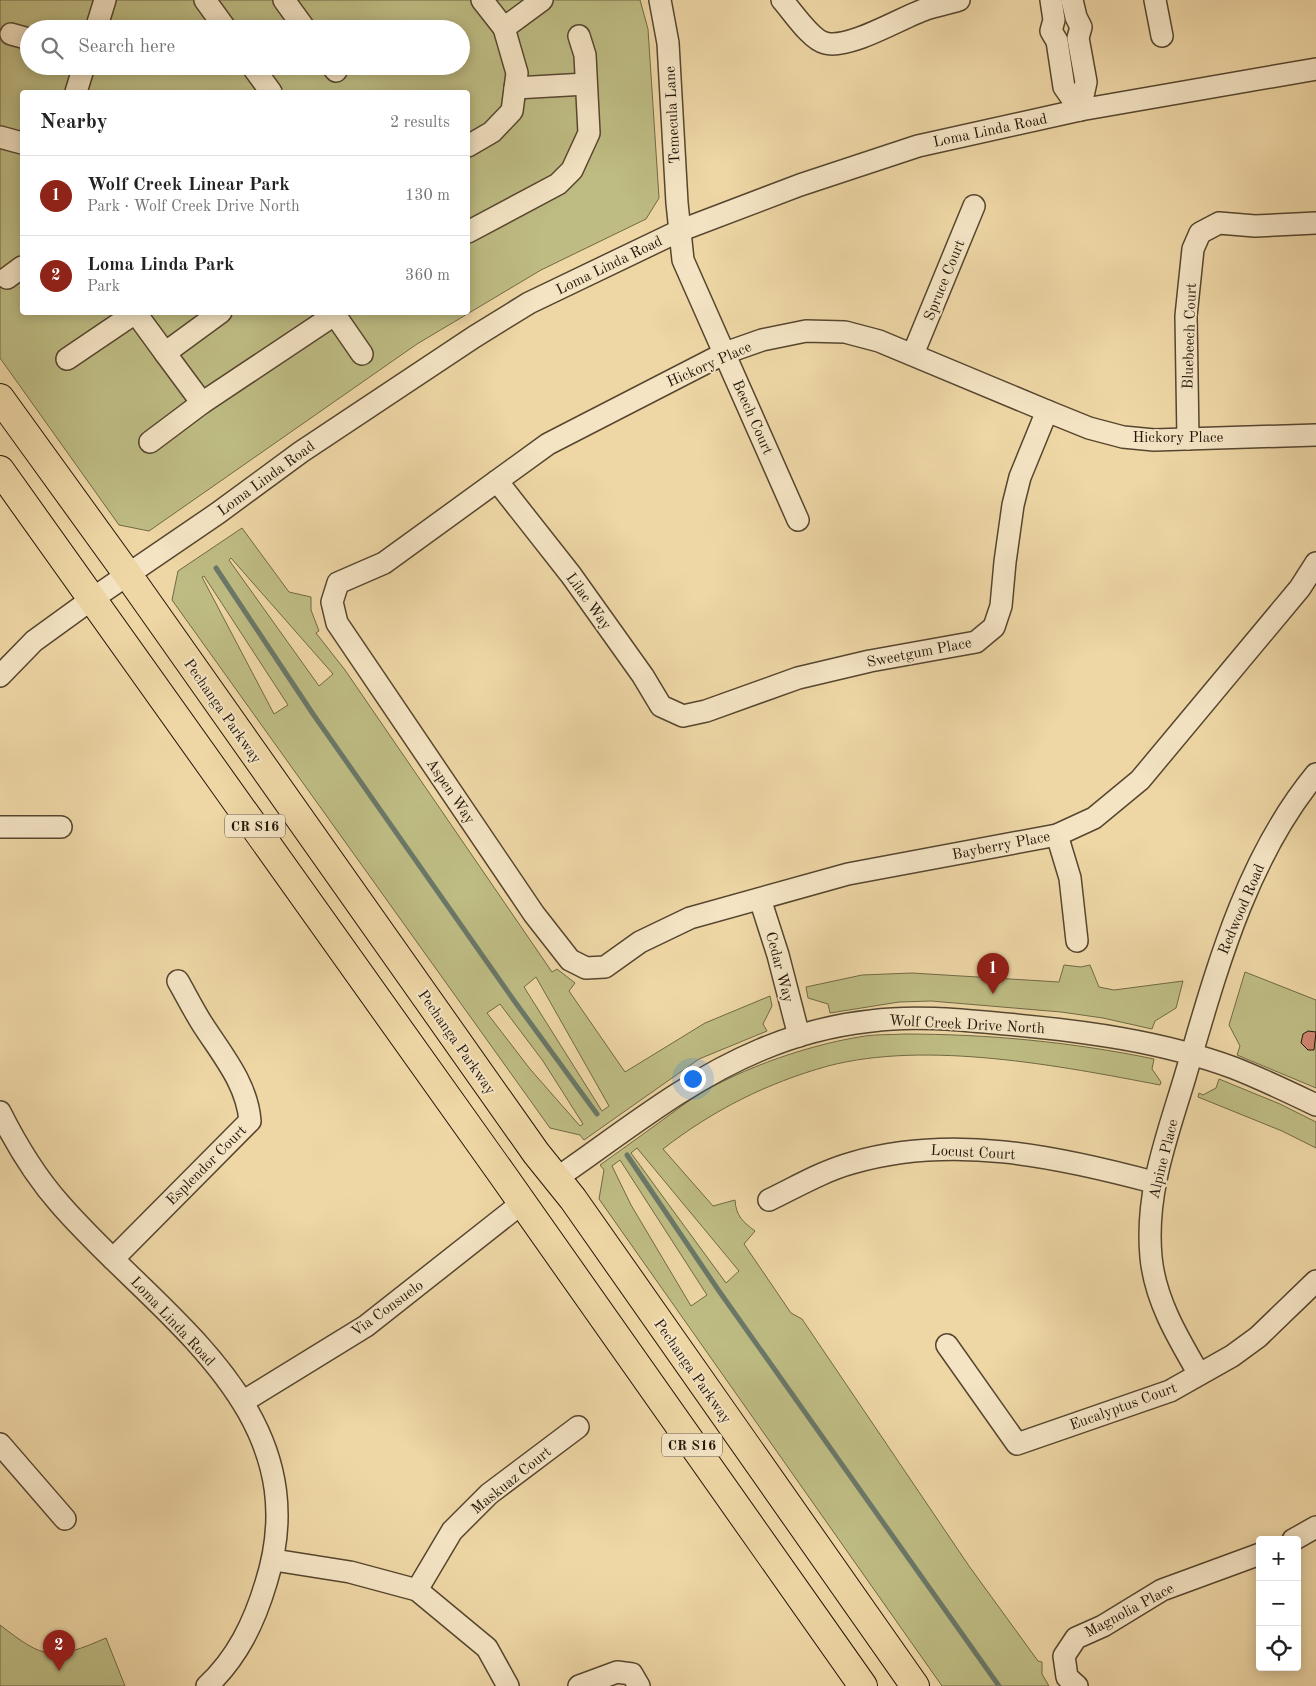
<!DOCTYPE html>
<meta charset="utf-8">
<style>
:root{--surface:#fff;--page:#f6f6f6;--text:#222;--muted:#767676;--line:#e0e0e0;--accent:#8f2418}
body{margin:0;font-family:"Old Standard TT",serif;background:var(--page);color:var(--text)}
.controls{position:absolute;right:15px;bottom:15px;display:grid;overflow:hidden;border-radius:5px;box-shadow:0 2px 12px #0003}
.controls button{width:45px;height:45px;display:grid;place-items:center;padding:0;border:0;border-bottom:1px solid var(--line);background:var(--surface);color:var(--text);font:25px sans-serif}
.you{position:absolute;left:692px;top:1078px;width:18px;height:18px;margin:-12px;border:4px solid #fff;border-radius:50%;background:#1a73e8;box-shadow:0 0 0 8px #1a73e833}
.badge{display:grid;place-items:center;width:32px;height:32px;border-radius:50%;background:var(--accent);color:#fff;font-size:16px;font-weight:700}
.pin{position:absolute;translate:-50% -41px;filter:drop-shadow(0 1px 2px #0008)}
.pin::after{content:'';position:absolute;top:26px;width:18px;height:15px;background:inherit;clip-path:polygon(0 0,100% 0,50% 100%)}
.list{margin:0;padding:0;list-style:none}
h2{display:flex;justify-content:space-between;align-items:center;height:65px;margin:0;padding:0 20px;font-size:21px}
h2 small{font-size:16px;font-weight:400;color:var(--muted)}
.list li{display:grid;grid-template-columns:32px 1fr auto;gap:15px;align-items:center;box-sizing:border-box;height:80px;padding:0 20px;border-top:1px solid var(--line)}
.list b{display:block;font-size:19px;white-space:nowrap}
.list p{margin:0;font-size:16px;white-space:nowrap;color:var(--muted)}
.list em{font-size:16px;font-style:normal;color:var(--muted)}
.icon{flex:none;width:28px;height:28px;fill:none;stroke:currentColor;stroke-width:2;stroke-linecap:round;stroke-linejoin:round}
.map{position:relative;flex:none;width:1316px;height:1686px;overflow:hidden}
.search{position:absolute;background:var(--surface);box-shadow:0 2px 12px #0003;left:20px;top:20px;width:450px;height:55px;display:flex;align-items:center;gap:12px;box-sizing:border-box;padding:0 18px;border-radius:28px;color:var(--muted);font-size:19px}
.panel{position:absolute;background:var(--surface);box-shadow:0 2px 12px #0003;left:20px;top:90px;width:450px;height:225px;border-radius:5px}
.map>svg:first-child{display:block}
.green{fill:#bebc83;stroke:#706946;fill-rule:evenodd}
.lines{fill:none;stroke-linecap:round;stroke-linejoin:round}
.stream{stroke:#6a7868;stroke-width:5}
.building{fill:#cf8572;stroke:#231608}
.minor-casing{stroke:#56462f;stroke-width:24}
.major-casing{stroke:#231608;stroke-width:30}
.minor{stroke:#f4e4c4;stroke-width:21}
.major{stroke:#eed6a5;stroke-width:28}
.labels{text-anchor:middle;stroke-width:4;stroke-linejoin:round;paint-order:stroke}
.shield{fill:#f4e4c4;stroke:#625440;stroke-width:1}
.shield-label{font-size:14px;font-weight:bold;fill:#231608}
.street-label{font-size:15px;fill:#231608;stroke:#f4e4c4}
</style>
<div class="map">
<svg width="1316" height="1686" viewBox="0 0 1316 1686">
<rect width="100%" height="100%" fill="#eed6a5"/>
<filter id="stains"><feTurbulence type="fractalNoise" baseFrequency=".004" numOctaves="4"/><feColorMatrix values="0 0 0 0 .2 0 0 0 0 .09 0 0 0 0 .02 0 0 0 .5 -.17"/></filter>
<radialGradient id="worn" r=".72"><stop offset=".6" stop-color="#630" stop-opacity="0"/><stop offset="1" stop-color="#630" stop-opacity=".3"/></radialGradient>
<g class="green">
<path d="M0,0h640l8,29 11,169 -13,21 -105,51 -124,74 -268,187 -30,-6 -119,-167zM29,29h432v37h-432zM22,92h446v220h-446z"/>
<path d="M242,528l47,64 22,5v13l8,21 -3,2 29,37 207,302 5,-3 18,14 -6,8 56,81 80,-49 65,-27 2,10 -9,18 4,7 -68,28 -115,81 -4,-5 -30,-7 -378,-528 6,-29zM231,558l102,116 -14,12 -90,-126zM204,576l84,129 -14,9 -72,-137zM536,977l73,129 -7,5 -78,-124zM500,1004l43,57 40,63 -3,2 -50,-57 -43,-56z"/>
<path d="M1064,965l17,2 9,-2 9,22 15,3 69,-9 -7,27 -21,13 -3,8 -49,-11 -42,-6 -130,-11 -32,1 -69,11 -2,-9 -20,-6 -2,-11 56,-12 50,-2 147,9z"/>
<path d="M1245,972l71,28v88l-79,-33 3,-9 -11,-21z"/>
<path d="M904,1034c84,0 168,8 250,25l-2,10 9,13 -1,3c-99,-19 -233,-45 -332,-19 -61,17 -115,44 -165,83l50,57 22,-6c1,16 8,22 20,31l-11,13 47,69 11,6 167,247 69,95 4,1v12l7,12h-107l-343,-487 5,-29 -4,-5c28,-20 56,-40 83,-60 46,-33 121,-59 176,-68 15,-3 30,-2 45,-3zM637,1148l102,123 -13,12 -95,-130zM620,1160l87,135 -16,11 -60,-101 -19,-39z"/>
<path d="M1219,1079l61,25 36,18v26l-34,-17 -84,-34 1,-4 4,2 13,-7z"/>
<path d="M0,1625c45,35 53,36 106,13l19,48h-125z"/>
</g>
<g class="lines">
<g class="stream">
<path d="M216,568l97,146 202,288 82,112"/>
<path d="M627,1155l92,136 280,395"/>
</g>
</g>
<path class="building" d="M1308,1031l8,1 -2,18h-6l-7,-7 2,-9z"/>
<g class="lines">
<g class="minor-casing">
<g id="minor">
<path d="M205,0l21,29"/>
<path d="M284,0l21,29"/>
<path d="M482,0l22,28 38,-28"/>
<path d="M660,0l8,43 9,160 6,57 115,260"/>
<path d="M782,0c10,11 29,40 43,43 24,7 77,-26 101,-34 11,-4 22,-5 33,-9"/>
<path d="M1051,0l3,20 -3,11 6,10 7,46 16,23"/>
<path d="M1072,0l4,17 5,10 -3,11 8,44 -6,28"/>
<path d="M1155,0l7,36"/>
<path d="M96,29l9,-29"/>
<path d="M11,34l18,5"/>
<path d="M252,66l19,26"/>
<path d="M332,66l4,5"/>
<path d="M515,88l71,-4"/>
<path d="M76,92l8,-26"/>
<path d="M0,137l22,6"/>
<path d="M468,146l24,-14 20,-21 5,-38 -13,-45"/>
<path d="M468,232l90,-48 14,-14 17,-37 -4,-78 -6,-19"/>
<path d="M7,278l15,-11"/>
<path d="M135,312l30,41 56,-41"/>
<path d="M333,312l29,42"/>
<path d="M165,353l37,50 132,-88"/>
<path d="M913,354l61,-148"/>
<path d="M67,359l68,-46"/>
<path d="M1316,435l-162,5 -31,-3 -34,-9 -42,-17 -168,-70 -34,-9 -39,-1 -44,9 -37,13 -177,91 -164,119 -46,20 -6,19 5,21 197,291 36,46 16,8 19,-1 35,-25 50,-24 158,-44 209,-39 37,-17 46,-38 160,-192 16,-25"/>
<path d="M1188,439l-2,-123 7,-67 7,-16 19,-10 36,3 61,-3"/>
<path d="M150,442l52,-39"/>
<path d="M497,481l74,94 72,101 18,30 22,10 23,-5 92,-33 72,-17 106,-19 18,-15 7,-21 4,-44 8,-57 7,-28 27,-66"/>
<path d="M0,676l34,-35 58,-42 126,-86 83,-61 173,-115 55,-34 150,-72 121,-46 118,-39 162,-36 236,-41"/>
<path d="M0,827h61"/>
<path d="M1057,835l13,43 7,63"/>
<path d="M760,899l18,56 21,81"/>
<path d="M0,1112c16,32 36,65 60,92 97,112 261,205 206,379 -12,40 -29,75 -59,103"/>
<path d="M557,1178c67,-46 127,-96 203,-128 35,-15 74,-25 111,-29 44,-6 91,-1 135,3 77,7 155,17 228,44 28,11 55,24 82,37"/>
<path d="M769,1200c27,-13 54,-29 83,-37 99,-29 204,-7 301,19"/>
<path d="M113,1259l137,-138c-3,-37 -27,-65 -47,-96 -9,-14 -17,-30 -25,-44"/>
<path d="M947,1345l70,99 153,-53 62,-35 26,-19 58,-56"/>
<path d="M1199,1374c-21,-36 -44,-74 -48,-117 -6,-64 16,-120 34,-180 31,-105 60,-217 131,-303"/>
<path d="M244,1401l122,-75 156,-123"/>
<path d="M0,1444l65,75"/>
<path d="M1293,1540l23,-13"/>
<path d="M274,1560l76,12 67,18 70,58 21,38"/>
<path d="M417,1590l35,-59 37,-37 89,-67"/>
<path d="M579,1686l38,-14 15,2 7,12"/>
<path d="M1077,1686l-10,-9 -3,-21 12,-18 27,-12 59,-36 98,-36"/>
</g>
</g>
<g class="major-casing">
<g id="major">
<path d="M0,398l128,177 408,578 37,46 342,487"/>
<path d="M0,470l502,704 361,512"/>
</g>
</g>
<use href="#minor" class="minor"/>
<use href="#major" class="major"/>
</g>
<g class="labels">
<g class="shield">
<rect x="225" y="814.5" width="60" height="23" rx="4"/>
<rect x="662" y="1433.5" width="60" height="23" rx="4"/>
</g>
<g class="shield-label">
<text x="255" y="831">CR S16</text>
<text x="692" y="1450">CR S16</text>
</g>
<g class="street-label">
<text transform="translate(672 115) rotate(-93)" y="5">Temecula Lane</text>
<text transform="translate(990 130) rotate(-12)" y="5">Loma Linda Road</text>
<text transform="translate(609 265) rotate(-26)" y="5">Loma Linda Road</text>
<text transform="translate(944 280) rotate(-68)" y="5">Spruce Court</text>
<text transform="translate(1189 336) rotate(-88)" y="5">Bluebeech Court</text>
<text transform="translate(709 364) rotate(-24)" y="5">Hickory Place</text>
<text transform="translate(753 417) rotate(66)" y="5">Beech Court</text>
<text x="1178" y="442">Hickory Place</text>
<text transform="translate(266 478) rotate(-36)" y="5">Loma Linda Road</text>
<text transform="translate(589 601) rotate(54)" y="5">Lilac Way</text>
<text transform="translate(919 652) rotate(-11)" y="5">Sweetgum Place</text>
<text transform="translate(223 711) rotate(55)" y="5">Pechanga Parkway</text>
<text transform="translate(451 791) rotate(56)" y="5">Aspen Way</text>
<text transform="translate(1001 845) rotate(-11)" y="5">Bayberry Place</text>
<text transform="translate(1241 909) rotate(-67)" y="5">Redwood Road</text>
<text transform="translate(780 967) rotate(75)" y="5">Cedar Way</text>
<text transform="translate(967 1024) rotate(3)" y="5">Wolf Creek Drive North</text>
<text transform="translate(457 1042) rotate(55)" y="5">Pechanga Parkway</text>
<text transform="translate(973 1152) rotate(3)" y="5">Locust Court</text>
<text transform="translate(1163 1159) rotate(-76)" y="5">Alpine Place</text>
<text transform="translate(206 1165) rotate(-45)" y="5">Esplendor Court</text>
<text transform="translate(387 1308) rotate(-36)" y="5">Via Consuelo</text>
<text transform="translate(173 1321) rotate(47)" y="5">Loma Linda Road</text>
<text transform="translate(693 1371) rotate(55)" y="5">Pechanga Parkway</text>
<text transform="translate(1123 1406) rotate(-20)" y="5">Eucalyptus Court</text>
<text transform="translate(511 1480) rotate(-39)" y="5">Maskuaz Court</text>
<text transform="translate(1129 1610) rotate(-28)" y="5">Magnolia Place</text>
</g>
</g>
<rect width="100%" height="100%" filter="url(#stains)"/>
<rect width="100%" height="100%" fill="url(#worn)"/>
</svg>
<div class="controls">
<button>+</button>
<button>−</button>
<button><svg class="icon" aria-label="locate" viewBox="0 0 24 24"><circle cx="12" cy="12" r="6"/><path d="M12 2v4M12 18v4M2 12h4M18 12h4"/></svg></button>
</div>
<div class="you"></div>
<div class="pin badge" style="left:993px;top:994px">1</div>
<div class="pin badge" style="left:59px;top:1671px">2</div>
<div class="search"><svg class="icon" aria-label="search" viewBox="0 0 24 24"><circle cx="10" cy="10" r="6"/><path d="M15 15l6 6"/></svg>Search here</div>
<section class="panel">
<h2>Nearby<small>2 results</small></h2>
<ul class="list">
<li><span class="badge">1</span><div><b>Wolf Creek Linear Park</b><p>Park · Wolf Creek Drive North</p></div><em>130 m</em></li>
<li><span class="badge">2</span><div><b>Loma Linda Park</b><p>Park</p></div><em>360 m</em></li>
</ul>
</section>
</div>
